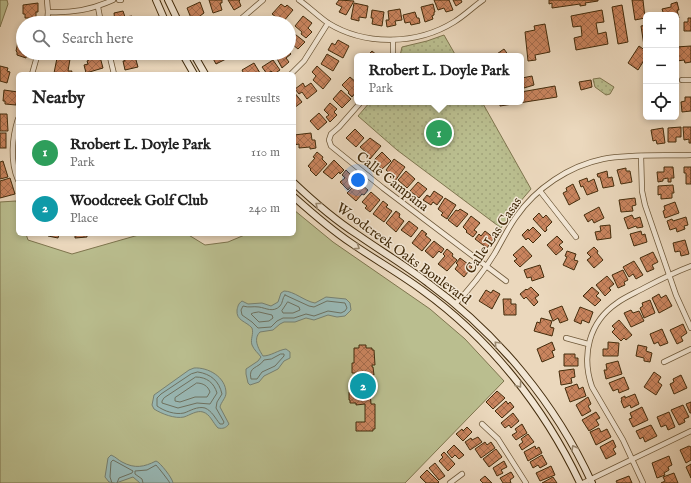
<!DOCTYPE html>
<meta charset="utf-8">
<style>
:root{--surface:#fff;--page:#f2f2f2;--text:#222;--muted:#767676;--line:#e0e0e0;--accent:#8f2418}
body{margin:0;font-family:"IM FELL English",serif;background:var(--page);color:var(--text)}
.controls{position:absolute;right:12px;top:12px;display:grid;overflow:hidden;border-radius:6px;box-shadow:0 2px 6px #0003}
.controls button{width:36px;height:36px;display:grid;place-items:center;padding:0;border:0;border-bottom:1px solid var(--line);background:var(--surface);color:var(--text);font:20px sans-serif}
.you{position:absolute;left:358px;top:180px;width:14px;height:14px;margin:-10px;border:3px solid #fff;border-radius:50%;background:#1a73e8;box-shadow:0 0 0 6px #1a73e833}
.badge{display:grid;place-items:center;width:26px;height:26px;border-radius:50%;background:var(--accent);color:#fff;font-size:13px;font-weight:700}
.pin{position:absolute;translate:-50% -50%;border:2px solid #fff;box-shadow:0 1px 4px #0006}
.popup{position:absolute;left:354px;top:53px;width:170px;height:52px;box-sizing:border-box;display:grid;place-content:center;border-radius:6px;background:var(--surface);filter:drop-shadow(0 1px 3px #0005);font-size:13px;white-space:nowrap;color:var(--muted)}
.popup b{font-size:15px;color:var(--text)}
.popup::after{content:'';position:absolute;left:50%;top:100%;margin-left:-8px;border:8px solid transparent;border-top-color:var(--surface)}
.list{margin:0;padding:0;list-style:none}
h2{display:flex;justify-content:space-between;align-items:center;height:52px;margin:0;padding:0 16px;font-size:17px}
h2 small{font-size:13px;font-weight:400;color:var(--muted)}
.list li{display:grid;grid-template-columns:26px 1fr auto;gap:12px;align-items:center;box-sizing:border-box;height:56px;padding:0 16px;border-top:1px solid var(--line)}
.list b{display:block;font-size:15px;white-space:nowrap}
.list p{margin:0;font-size:13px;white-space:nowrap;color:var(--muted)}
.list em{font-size:13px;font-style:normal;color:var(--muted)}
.icon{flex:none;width:22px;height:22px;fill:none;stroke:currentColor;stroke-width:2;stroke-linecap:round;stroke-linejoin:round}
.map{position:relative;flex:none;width:691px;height:483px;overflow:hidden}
.search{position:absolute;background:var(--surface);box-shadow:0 2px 6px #0003;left:16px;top:16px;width:280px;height:44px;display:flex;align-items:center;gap:10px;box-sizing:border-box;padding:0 14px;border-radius:22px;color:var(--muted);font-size:15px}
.panel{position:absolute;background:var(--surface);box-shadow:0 2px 6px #0003;left:16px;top:72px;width:280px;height:164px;border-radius:6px}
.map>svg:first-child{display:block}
.grass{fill:#babe8f;stroke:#7e754e}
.park{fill:url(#park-dots);stroke:#7e754e}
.water{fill:#99b9b6;stroke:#778172}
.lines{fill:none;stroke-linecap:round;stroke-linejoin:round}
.shore{stroke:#6e7261;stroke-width:1}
.building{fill:url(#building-cross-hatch);stroke:#432c0c}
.minor-casing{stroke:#6d5738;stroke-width:6}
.secondary-casing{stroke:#432c0c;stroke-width:8}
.minor{stroke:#f2e6d4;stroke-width:4.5}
.secondary{stroke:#f2e6d4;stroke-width:6}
.oneway{stroke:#9a8970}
.labels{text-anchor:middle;stroke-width:3;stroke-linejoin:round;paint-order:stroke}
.street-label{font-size:14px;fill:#432c0c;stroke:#f2e6d4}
</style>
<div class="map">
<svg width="691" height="483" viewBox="0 0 691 483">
<defs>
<pattern id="park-dots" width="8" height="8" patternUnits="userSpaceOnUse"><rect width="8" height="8" fill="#babe8f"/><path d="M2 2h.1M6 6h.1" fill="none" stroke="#a1a37a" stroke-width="1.8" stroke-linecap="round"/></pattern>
<pattern id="building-cross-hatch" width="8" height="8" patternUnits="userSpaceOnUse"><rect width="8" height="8" fill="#c9845e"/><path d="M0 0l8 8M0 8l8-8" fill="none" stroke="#a56c4c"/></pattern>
</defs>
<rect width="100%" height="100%" fill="#ebd8bd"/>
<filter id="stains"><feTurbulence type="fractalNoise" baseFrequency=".005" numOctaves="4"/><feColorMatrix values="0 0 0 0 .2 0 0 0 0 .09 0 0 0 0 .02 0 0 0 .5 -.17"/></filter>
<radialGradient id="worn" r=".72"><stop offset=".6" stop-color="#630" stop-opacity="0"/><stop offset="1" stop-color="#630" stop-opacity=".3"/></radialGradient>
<g class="grass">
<path d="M0,0h7l1,4 -8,23z"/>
<path d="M16,201l2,8v25h8l2,6 44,14 70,-20h45l18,11 23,-3 19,-8h47v-24l39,32 97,67 35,30 39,42 -99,102h-405v-281z"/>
</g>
<g class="park">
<path d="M444,35l12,21h-56l2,-9 25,-6z"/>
<path d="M600,78l14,9 -4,7 -4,1 -11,-8 -2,-8z"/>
<path d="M370,102h112l49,87 -18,21 -12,18 -104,-78 -39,-34z"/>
</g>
<g class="water">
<path d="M284,291c10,0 20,10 31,12l11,-6 20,2 4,4 1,7 -6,6 -8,1 -9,-2 -14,5 -8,-2 -11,4h-11l-4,2 -7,6 -13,2c-7,7 -2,16 3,24 8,0 15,-6 23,-7l4,3v6l-6,3 -6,8 -14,7 -5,6 -9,3 -2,-2 -2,-9v-5l12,-8 3,-4c-3,-4 -7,-7 -9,-12 -2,-6 2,-11 0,-17 -6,-7 -16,-7 -15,-18 1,-4 1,-6 5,-9l6,3 14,-1 9,3 7,-4 3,-9z"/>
<path d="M194,368c14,-1 32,9 32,25 0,5 -5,9 -6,14l9,17c-3,4 -6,5 -11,4 -5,-5 -8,-14 -15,-16 -6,-2 -13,3 -19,5 -9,2 -22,-3 -30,-8l-2,-4 2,-10 35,-25z"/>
<path d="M111,455c5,2 7,5 11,7 13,7 22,5 34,-1 4,1 17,18 17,22h-33l-7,-6 -17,6 -7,-1 -4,-5 3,-19z"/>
</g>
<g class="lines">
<g class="shore">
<path d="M285,295l24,11 5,1 13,-6 18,2 2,5 -2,3 -4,2 -13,-2 -14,5 -8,-2 -12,4h-11l-6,3 -6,6 -13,1 -6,-6 -10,-7 -1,-5 2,-4c6,2 10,0 16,1 7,1 14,6 21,-1 3,-3 2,-8 5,-11z"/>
<path d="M288,302l11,5 1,3 -7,3h-10l-1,-2z"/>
<path d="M259,312l13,3 1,3 -4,3 -10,1 -8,-8 2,-1z"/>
<path d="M281,354h3v2l-9,10 -13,6 -5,7h-6c-3,-13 7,-10 13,-19l7,-1z"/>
<path d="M198,372c13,2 21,9 24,22l-5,8 -1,6 8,14 -1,2h-3c-5,-6 -8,-13 -15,-16 -8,-2 -15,3 -21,5 -9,2 -20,-2 -27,-7v-8l4,-4 30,-20z"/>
<path d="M196,377c11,0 18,6 21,16l-7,11 -13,-1 -19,5 -16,-5v-2l2,-3z"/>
<path d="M197,383c6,0 11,3 13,9l-3,5h-12l-15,5 -5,-1v-3z"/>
<path d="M112,483l-2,-6 1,-15 2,-2 20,11 -1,2 -13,5 -2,5"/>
<path d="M143,483l-1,-4 -7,-5v-3l12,-1 9,-5c2,2 13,16 14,18"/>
</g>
</g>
<g class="building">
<path d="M209,0h13v3h-2l2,7 -9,3z"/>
<path d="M228,0h12l-1,1 2,5 -7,4z"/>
<path d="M339,0l15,1 -8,14 -7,-3 3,-5 -6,-3z"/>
<path d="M434,0h15l4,10 -7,2 -2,-4 -6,2z"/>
<path d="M453,0h8l1,2 -6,4z"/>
<path d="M549,0h49v1l-13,2 1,2 -6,1v-2l-28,4v-5l-3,1z"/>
<path d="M632,0h11l2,18 -10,2z"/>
<path d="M200,2l4,11 -4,3 1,3 -8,4 -6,-15z"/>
<path d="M677,2l2,8h-2l2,8 -3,1v-4h-12l-2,-6 9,-2v-3z"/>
<path d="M38,3v9h-2v6h-11v-4h-2v-9z"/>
<path d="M354,3l14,3 -2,12 -7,-1v4l-8,-2z"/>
<path d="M281,4l4,3 2,-2 6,5 -10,12 -11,-8z"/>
<path d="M433,4l2,8h-1v3l-2,1 1,3 -8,3 -4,-15z"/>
<path d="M622,5l6,37 -10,2 -6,-37z"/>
<path d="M400,9l2,11 -7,1 1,4 -9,2 -1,-7h3l-1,-9z"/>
<path d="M372,10l12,2 -2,14 -10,-2 1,-6h-2z"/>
<path d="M602,10l2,12 -8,1 2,11 8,-2 2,12 -32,6 -2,-12 8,-2 -1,-10 -8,1 -2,-11z"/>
<path d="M123,11l2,6 7,-1 2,7h-19l-1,-10z"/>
<path d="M415,12l2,6h2l1,5 -9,2 -1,-3 -5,1 -2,-8z"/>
<path d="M303,16l9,7 -4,5 4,4 -6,6 -5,-4 1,-2 -7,-6z"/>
<path d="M265,18l3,5h-10z"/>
<path d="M688,18h3v13h-7v-9h4z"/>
<path d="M545,24l5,28 -15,3 1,5 -8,1 -3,-29 10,-2 -1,-4z"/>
<path d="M646,25v21h-2l-3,-20z"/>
<path d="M23,27v12l-6,-1 2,-8 3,1z"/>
<path d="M291,31l14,11 -7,7 -5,-4 -3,3 -1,-1v-14z"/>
<path d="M338,40l11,6 -6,12 -15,-8 4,-7 3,2z"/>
<path d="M18,42l5,1v10h4l-1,5 -9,-3v-3l-1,-1z"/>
<path d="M639,46l7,5v6l-8,13 -10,-7z"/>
<path d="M691,46v16l-6,1 -1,-3 -7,1 -1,-14z"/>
<path d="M504,49l5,7h-15z"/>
<path d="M372,51l6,5h-11z"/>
<path d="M289,52l2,2 -5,4 3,4 -7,6 -8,-15z"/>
<path d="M99,53l4,15 -17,5 -2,-8 4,-1 -1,-3 2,-1 -1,-4z"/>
<path d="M130,53h4l4,14 -13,3 -2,-9h2l-2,-6z"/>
<path d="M210,53h15l3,5 -12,6z"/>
<path d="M327,54l12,7 -6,10 -12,-7z"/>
<path d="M57,58l13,1 -2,12h4l-1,3 -17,-1z"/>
<path d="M273,60l7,10 -6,4 -3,-3 -4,3 -5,-7z"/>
<path d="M254,63l6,10 -16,1 -2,-4z"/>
<path d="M0,66l8,2 -1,3 3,1 -3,11 -7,-2z"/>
<path d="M317,66l14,13 -8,10 -10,-9 3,-4 -4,-4z"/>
<path d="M532,76l2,9 -10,3 -2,-10z"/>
<path d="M350,77l7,6v8l-5,6 -4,-4 1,-1 -7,-7z"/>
<path d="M591,80l1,7 -11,3 -2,-8z"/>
<path d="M303,83l2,4 6,-4 6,8 -10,8 -5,-7 -3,2 -4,-5z"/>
<path d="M555,86l2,11 -57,9v-4h21v-10z"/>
<path d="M4,90l14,2 -2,13 -11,-1v-3h-2z"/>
<path d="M341,90l10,9 -9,9 -9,-9z"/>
<path d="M294,92l8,10 -8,6z"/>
<path d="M685,97h6v14l-9,1 -1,-10 4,-1z"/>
<path d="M330,103l7,6 -3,3 3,3 -7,7 -4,-5 3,-2 -5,-5z"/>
<path d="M319,113l8,9 -9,8 -8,-9z"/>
<path d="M0,114h7l1,17h-8z"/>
<path d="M681,127v10h-5v5h-8v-14z"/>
<path d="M683,127h8v16h-2v-4l-5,1z"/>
<path d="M663,128l2,15 -8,1 -1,-4 -3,1 -2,-11z"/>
<path d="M355,129l9,9 -8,9 -10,-9z"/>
<rect x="0" y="133" width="6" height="15"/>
<path d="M311,133l1,7h3l1,8 -6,1v-2l-11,1v-4l-5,1v-10z"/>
<path d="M370,138l11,8 -11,13 -5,-4 2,-2 -7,-6z"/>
<path d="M317,152l6,5 -1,2 5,5 -11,12 -6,-6 1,-1 -3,-3 7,-8 -2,-1z"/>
<path d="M382,152l9,9 -9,8 -9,-8z"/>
<path d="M394,159l11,8 -10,14 -5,-4 2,-2 -6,-5z"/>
<path d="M334,160l10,10 -4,4 -1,-2 -7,7 -9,-7z"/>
<path d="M3,161l5,16 -8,2v-17z"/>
<path d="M664,167h9l1,11h-3v4h-3v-4l-5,1v2l-5,1 -1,-10h7z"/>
<path d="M684,167h7v17h-5v-11h-2z"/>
<path d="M626,168v3h4l2,11 -11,2 -4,-14z"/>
<path d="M346,170l7,7 -3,2 4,4 -6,7 -8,-8 5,-4 -3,-3z"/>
<path d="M406,171l9,8 -8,9 -9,-8z"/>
<path d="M607,171l1,7 4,-1 2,9 -11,2 -3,-11h-2l-1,-3z"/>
<path d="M10,178l5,16 -15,4v-17z"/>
<path d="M587,178l1,4 6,-3 4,12 -11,4 -4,-9 -2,1 -2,-6z"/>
<path d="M418,182l9,7 -8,9 -9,-7z"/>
<path d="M357,183l4,3 1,-1 6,5 -4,5 -2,-1 -6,7 -9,-8z"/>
<path d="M573,184l7,15 -11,6 -6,-12 4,-2 -1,-3z"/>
<path d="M673,185l1,8h-2v5l-11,1v-5l-3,1v-9z"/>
<path d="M434,191l9,6 -6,8 -4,-3 -2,3 -8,-5 4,-5 3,2z"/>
<path d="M371,192l9,8 -10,12 -5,-4 2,-2 -5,-4z"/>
<path d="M445,198l11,7 -9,14 -6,-4 2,-2 -5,-4z"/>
<path d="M635,198l1,7 -4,1 1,5 -12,1 -2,-12z"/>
<path d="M383,201l5,4 -2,2 6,4 -8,11 -11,-8z"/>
<path d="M675,202l4,11 -14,5 -2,-7 2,-1 -1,-4z"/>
<path d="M599,207l5,11 -10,5 -2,-4 -4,3 -4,-7z"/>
<path d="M460,209l8,5 -11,13 -9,-7 8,-10 2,1z"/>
<path d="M396,211l4,3 -1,3 5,4 -8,11 -10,-9z"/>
<path d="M539,213l4,5 3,-3 6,7 -6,6 1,2 -2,2 -12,-13z"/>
<path d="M632,215l2,4 6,-2 3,10 -6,1 -1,-2 -8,3 -4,-11z"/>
<path d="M471,216l9,7 -6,7 3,2 -4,5 -7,-5 1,-1 -4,-4z"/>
<path d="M686,217l2,8 -4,1 1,3 -8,3 -1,-4 -6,2 -3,-9 5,-2 1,2z"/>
<path d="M409,221l9,7 -7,9 -10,-7z"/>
<path d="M610,225l1,13 -14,2 -2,-8 6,-1 -1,-5z"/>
<path d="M533,227l8,8 -8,8 -5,-5 -2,2 -4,-5 6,-6 1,2z"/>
<path d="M422,230l5,4 -2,1 6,5 -9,11 -10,-8z"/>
<path d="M485,231l9,7 -7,10 -12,-9 4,-5 2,2z"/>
<path d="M641,231l1,4 3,-1 2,8 -13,4 -4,-12z"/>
<path d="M48,234h11l-1,4 -10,-2z"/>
<path d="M72,234h15v3l-12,1v-3h-3z"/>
<path d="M557,236l6,6 -4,3 4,4 -7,6 -9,-10z"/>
<path d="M685,240l4,14 -8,2 -1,-5 -5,1 -2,-9z"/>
<path d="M434,241l10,8 -3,4 -2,-2 -6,7 -8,-7z"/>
<path d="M523,246l9,10 -12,11 -6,-6 3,-2 -4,-4z"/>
<path d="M594,247l4,4 -1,2 6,7 -9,8 -7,-8 4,-3 -4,-4z"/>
<path d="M447,249l6,5 -1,2 5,4 -10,11 -9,-7 7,-8 -2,-2z"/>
<path d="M567,251l9,3 -2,6 4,1 -4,9 -11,-5 4,-8 -2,-1z"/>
<path d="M653,252l5,10 -6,3 2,4 -7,3 -7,-14z"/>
<path d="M460,258l12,9 -8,10 -9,-8 3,-4 -2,-2z"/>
<path d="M634,261l9,14 -7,4 -3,-5 -4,3 -6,-10z"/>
<path d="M540,265l4,12 -12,4 -1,-4 -4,1 -3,-8z"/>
<path d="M623,270l5,10 -4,2 1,3 -7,3 -6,-13z"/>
<path d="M607,276l7,8 -5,4 2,2 -6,6 -9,-11z"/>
<path d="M531,287l8,8 -4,3 3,4 -4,4 -8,-9 -2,2 -4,-5 6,-5 1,1z"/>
<path d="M592,287l7,6 -3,3 5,4 -6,6 -12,-10z"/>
<path d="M486,290l5,3 2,-3 7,4 -8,15 -13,-8z"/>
<path d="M659,294l2,4 5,-3 6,11 -13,7 -7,-15z"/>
<path d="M503,299h8v5h5v11h-12z"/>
<path d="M650,300l5,13 -11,5 -4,-10 3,-2 -1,-3z"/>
<path d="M562,306l6,14 -8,3 -2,-5 -5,3 -4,-10z"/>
<path d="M580,307l13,5 -4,11 -7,-3 -1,4 -7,-3z"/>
<path d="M631,310l2,3 6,-2 5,10 -13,6 -7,-14z"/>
<path d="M541,318l11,3 -2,6 4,1 -2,8 -18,-5 3,-9 3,1z"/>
<path d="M619,320l13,15 -6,5 -2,-2 -3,3 -9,-9 3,-3 -3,-3z"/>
<path d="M683,324l4,9 -6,4 2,4 -6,3 -7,-14z"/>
<path d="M662,329l6,14 -8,3 -2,-4 -4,2 -4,-10z"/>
<path d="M552,342l3,8 -3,1 2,6 -12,5 -5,-13z"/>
<path d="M608,342l11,1 -1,13h-15v-7h5z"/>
<path d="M359,345h7v3h6v2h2l1,15h-3v2h1l1,8h-4v5h4v11h-4l1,13h4v25h-2v2h-17v-9h9v-18l-9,1v-2h-6v-3h-1v-8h4l-1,-11h3v-8h-3v-10h2v-15h5z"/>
<path d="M638,345l9,2 -1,4 6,2 -2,9 -6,-1v-3l-8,-2z"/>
<path d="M564,354h11v4h3v8h-14z"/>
<path d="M618,361l4,13 -16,5 -2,-9h3l-1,-6z"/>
<path d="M574,369l1,8 -4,1 1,5 -11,2 -2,-14z"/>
<path d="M654,372l7,5 -3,5 4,3 -6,10 -12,-8z"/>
<path d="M681,375l6,13 -13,6 -4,-10 4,-2 -1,-3z"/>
<path d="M624,377l5,12 -10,4 -1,-4 -5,2 -4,-8z"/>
<path d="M577,384l2,5 4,-2 3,9 -16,6 -5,-14z"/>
<path d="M497,391l8,7 -12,11 -7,-7z"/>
<path d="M635,394l4,10 -8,4 -1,-3 -6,3 -3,-7 1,-1 -1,-2 4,-2v2z"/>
<path d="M588,397l3,7 -3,2 3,5 -9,5 -6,-11z"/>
<path d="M506,401l2,3 2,-2 4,5 -12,11 -7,-7z"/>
<path d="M691,402v11h-1l-4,-9z"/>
<path d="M683,405l6,12 -5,2 1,3 -6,3 -8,-15z"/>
<path d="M642,407l6,13 -15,7 -4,-8 3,-1 -2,-5z"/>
<path d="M596,412l4,6 -4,2 3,5 -10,6 -7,-11z"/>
<path d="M669,412l6,15 -7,3 -2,-5 -5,2 -4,-10z"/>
<path d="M513,413l6,8 -8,7 -2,-3 -4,3 -4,-5z"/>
<path d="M522,424l5,9 -11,7 -4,-5 5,-3 -2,-3z"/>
<path d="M651,425l6,11 -12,6 -2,-5 -3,2 -4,-8z"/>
<path d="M467,427l5,5 -9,9 -7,-7 6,-5 1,2z"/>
<path d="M599,428l2,4 6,-3 4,8 -15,8 -6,-13z"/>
<path d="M528,434l6,8 -12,8 -3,-5 4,-3 -2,-3z"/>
<path d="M478,437l4,5 -12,8 -5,-8 6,-4 1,2z"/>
<path d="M613,440l3,7 -3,2 3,5 -10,5 -6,-12z"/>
<path d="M485,442l2,3 4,-3 4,6 -14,10 -6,-9z"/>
<path d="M454,445l10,10 -5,4 -4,-4 -3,3 -5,-6z"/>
<path d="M535,446l1,3 3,-2 3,6 -14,8 -4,-9z"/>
<path d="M689,446l2,1v13l-5,3 -6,-13z"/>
<path d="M496,449l6,8 -13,10 -6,-8z"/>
<path d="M444,452l11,12 -7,7 -9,-10 4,-4 -2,-2z"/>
<path d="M542,455l5,9 -7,4 -2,-3 -5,3 -3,-6z"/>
<path d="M669,456l3,9 -4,2 1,3 -5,3 1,2 -8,3 -5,-15z"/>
<path d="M504,461l3,6 -6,3 2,3 -6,3 -4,-8z"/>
<path d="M435,463l10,13 -6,4 -10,-12z"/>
<path d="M691,464v14l-5,-11z"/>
<path d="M551,466l4,9 -15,6 -4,-8z"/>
<path d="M427,470l12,12 -1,1h-12l-6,-6z"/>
<path d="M511,472l3,5 -4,3 1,3h-8l-3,-5z"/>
<path d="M674,473l4,10h-17l4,-2 -2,-4z"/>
<path d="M485,476l7,7h-9l-3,-3z"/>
<path d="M629,476l3,7h-15l-1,-2z"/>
<path d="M553,477l4,6h-15z"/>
</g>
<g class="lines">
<g class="minor-casing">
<g id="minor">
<path d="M47,0l1,12 -1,11"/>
<path d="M119,0h2"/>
<path d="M299,0c10,7 19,16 29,23 37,23 89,22 126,-1 10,-6 19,-15 29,-22"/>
<path d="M98,7l3,16"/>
<path d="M48,12c24,1 43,-2 65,-12"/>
<path d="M233,23l9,-5 21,-18"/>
<path d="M109,53l5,21"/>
<path d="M393,56v-16"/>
<path d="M32,74l6,-21"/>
<path d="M291,74l13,-13 24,-38"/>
<path d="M682,80h9"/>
<path d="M361,102l-22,25 -8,7 -2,6 2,6 52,42 123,93"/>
<path d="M18,119c-6,19 -8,43 0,61"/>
<path d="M641,156l1,35 3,14 31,90 15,33"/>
<path d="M540,191l36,46"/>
<path d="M455,304c15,-15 29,-33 40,-51 7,-12 13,-25 21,-36 20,-29 53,-51 87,-58 29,-5 59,-3 88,-4"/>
<path d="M566,338l22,6"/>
<path d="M664,362l27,-13"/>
<path d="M482,424l16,15 28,44"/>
<path d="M450,483l12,-9"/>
<path d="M583,483l108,-52"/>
<path d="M643,483l-20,-43 -31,-53c-11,-32 -3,-65 25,-84 8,-6 18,-10 27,-15 15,-8 31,-16 47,-22"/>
</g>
</g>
<g class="secondary-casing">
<g id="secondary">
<path d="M156,0l10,23"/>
<path d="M168,0l11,23"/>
<path d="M182,53l12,21"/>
<path d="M193,53l12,21"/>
<path d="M294,183c20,19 41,37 64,52 23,16 48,31 70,48 70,51 128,121 164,200"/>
<path d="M294,197c18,16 36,32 57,46 23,16 48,30 71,47 68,49 122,117 158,193"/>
</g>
</g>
<use href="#minor" class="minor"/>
<use href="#secondary" class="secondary"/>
</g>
<defs><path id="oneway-chevron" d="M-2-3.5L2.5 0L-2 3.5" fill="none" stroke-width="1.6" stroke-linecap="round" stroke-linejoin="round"/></defs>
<g class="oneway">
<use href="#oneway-chevron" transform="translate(318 205) rotate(-141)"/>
<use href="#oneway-chevron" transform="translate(357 247) rotate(33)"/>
<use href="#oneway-chevron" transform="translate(497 344) rotate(-133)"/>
<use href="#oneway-chevron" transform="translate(519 385) rotate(54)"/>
<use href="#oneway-chevron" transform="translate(574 448) rotate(-119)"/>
</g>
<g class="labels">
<g class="street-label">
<text transform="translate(393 181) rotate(38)" y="5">Calle Campana</text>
<text transform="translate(493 235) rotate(-56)" y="5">Calle Las Casas</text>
<text transform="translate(404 253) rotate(36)" y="5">Woodcreek Oaks Boulevard</text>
</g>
</g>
<rect width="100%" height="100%" filter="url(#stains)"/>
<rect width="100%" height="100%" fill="url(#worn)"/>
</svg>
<div class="controls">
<button>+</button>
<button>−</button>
<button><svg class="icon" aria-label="locate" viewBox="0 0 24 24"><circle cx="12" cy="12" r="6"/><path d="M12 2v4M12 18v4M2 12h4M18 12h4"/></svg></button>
</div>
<div class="you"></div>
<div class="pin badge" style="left:439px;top:133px;background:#2e9e5b">1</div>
<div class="popup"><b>Rrobert L. Doyle Park</b>Park</div>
<div class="pin badge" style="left:363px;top:386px;background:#0f9aa8">2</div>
<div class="search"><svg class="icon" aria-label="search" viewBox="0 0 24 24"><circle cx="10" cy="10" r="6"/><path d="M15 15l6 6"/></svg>Search here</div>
<section class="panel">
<h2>Nearby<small>2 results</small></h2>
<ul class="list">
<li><span class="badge" style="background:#2e9e5b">1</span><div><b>Rrobert L. Doyle Park</b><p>Park</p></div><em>110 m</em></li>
<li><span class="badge" style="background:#0f9aa8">2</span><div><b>Woodcreek Golf Club</b><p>Place</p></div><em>240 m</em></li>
</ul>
</section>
</div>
